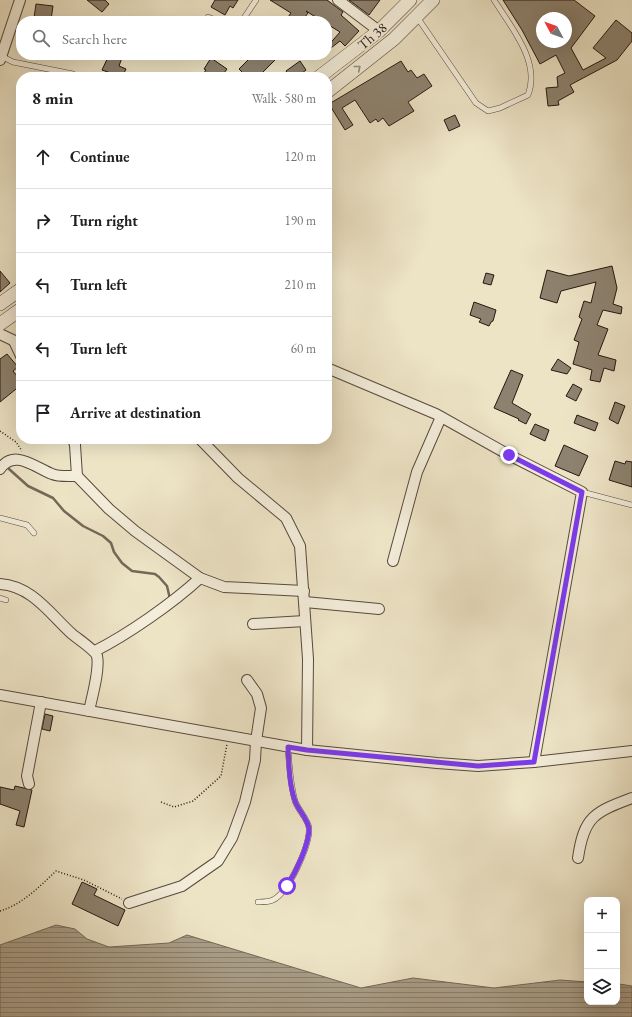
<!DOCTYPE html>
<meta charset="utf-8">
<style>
:root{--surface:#fff;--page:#f2f2f2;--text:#202124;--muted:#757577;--line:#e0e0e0}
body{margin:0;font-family:"EB Garamond",serif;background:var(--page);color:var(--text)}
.controls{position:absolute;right:12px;bottom:12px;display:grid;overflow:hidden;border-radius:8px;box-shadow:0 4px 16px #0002}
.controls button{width:36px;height:36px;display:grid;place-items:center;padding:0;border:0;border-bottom:1px solid var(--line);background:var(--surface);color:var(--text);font:20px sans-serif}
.compass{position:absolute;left:536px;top:12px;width:36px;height:36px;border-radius:50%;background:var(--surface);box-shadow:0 4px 16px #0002;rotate:311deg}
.stop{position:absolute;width:12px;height:12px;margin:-9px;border:3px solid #7c3aed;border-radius:50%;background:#fff}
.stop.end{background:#7c3aed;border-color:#fff;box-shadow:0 1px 4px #0008}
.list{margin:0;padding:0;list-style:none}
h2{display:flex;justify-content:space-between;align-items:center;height:52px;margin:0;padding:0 16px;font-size:17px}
h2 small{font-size:13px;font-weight:400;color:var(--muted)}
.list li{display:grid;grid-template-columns:26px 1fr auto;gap:12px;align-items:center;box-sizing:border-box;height:64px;padding:0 16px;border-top:1px solid var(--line)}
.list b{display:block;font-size:15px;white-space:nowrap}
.list em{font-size:13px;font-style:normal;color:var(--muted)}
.icon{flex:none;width:22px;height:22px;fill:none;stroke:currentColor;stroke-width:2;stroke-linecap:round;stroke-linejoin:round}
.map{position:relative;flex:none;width:632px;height:1017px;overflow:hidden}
.search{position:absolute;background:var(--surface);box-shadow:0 4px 16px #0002;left:16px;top:16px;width:316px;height:44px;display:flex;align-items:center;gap:10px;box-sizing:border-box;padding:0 14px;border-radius:16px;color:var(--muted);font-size:15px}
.panel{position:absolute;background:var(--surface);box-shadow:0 4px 16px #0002;left:16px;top:72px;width:316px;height:372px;border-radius:16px}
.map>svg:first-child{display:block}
.water{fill:url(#water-rules);stroke:#756858}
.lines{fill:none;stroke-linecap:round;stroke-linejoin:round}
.stream{stroke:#756858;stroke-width:2.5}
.building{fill:#8d826f;stroke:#261710;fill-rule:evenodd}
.service-casing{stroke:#584a3e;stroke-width:6}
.minor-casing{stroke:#584a3e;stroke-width:12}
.tertiary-casing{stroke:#584a3e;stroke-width:14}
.path{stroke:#261710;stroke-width:1.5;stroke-dasharray:1 2;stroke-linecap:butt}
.service{stroke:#f3edda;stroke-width:5}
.minor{stroke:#f3edda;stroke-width:10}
.tertiary{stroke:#f3edda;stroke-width:13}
.oneway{stroke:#978d7f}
.route{stroke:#7c3aed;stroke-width:5}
.labels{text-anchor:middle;stroke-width:3.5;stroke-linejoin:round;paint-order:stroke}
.street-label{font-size:14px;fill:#261710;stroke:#f3edda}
</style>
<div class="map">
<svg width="632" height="1017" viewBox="0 0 632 1017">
<defs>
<pattern id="water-rules" width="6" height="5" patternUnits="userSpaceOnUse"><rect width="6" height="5" fill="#a99e88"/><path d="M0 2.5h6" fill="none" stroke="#89806e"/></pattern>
</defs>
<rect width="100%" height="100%" fill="#ede4c6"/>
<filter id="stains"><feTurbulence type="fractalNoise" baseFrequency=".005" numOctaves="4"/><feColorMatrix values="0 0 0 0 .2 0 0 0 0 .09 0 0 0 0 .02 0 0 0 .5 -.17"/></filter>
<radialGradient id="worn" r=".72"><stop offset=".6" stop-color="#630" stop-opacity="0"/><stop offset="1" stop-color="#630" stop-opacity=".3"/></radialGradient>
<path class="water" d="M56,925l19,4 12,10 22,8 60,-4 18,-8 174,53 52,-10 81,10 66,-8 27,2v20h30v-18h2l13,2v31h-632v-72z"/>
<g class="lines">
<path class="stream" d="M9,469l19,17 25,12 11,13 19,15 20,10 8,7 3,9 8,11 10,8 23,3 4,3 8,9 3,13"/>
</g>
<g class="building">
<path d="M87,0h18l4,4 -7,8z"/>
<path d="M215,0h23l-5,8 -3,-2 -5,9 -14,-8z"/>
<path d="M270,0h57l16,12 -2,3 18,16 -14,15 -5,-5 -13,10v-4l13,-15 -13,-8v-3h-5l-16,-10 2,2 -6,8h-17l6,-8z"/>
<path d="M349,0h31l-11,15z"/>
<path d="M503,0h71l21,16 -24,32 12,22 23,-12 -13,-10 23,-28 16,13v8l-15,19 -47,25 4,7 -16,9 1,4 -11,1 -2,-18 12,-1 -1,-10 8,-4 -9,-18 -16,9 -18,-34zM542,18h24v24h-24z"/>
<path d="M36,4l17,2 -2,14 -17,-2z"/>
<path d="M109,55h14l-4,11 7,3 -4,8 -20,-7z"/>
<path d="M253,55h27l-17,17 5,5h-21l-8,-8z"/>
<path d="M211,58l16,11 -6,8h-20l5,-7 -2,-1z"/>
<path d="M300,61l6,9 -9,7h-7l-4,-6z"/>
<path d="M401,61l7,11 3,-2 6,8 7,-4 8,12 -24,16 6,9 -25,15 -6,-8 -5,4 -2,-3 -6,4 -15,-23 -13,8 11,17 -8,5 -16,-26z"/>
<path d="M455,115l5,11 -11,5 -5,-11z"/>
<path d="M612,266l5,22 -4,16 9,3 -1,7 -18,-4 -6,15 11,4 -10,26 18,5 -2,11 -10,-3 -4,14 -10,-2 2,-10 -19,-6 6,-22 -5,-2 8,-21 -3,-2 5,-16 7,2 5,-21 -35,9 -4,12 -17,-5 7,-28 22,6z"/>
<path d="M0,271l10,12 -10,9z"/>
<path d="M486,273l8,2 -3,10 -8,-2z"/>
<path d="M474,302l22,8 -3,11 -2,1 -2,4 -10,-4 2,-3 -11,-4z"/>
<path d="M7,354l11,13 -5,4 8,10v4l-21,17v-43z"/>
<path d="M558,359l13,9 -4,6 -16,-4z"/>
<path d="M511,370l12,5 -11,28 19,11 -5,10 -8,-4 1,-1 -25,-11z"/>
<path d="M573,384l9,5 -6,12 -10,-5z"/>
<path d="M615,402l10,4 -7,18 -9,-5z"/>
<path d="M577,415l21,8 -3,8 -21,-8z"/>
<path d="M535,424l14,6 -4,11 -15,-7z"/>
<path d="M564,445l24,11 -9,20 -24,-10z"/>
<path d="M615,461l10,3 1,-3 6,1v25l-23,-7z"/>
<path d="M45,714l8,2 -3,15 -8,-2z"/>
<path d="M15,786l17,4 -8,37 -8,-2 4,-14 -20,-7v-17l14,3z"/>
<path d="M82,882l15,7 -3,6 31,15 -7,16 -46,-22z"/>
</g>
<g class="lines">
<g class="service-casing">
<g id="service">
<path d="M208,17l10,4"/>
<path d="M417,17l59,86 12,8 12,-3 28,-13c13,-33 -17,-68 -34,-95"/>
<path d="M242,21l14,-21"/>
<path d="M1,56l12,6 60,12"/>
<path d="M582,492l50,13"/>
<path d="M0,518l27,7 7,8"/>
<path d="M0,598l6,2"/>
<path d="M258,902c4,0 11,0 15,-2 16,-8 37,-55 36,-72 -1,-9 -11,-18 -14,-27 -5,-18 -6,-36 -7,-54"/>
</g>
</g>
<g class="minor-casing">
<g id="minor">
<path d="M338,0l41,31"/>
<path d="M0,60l20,-60"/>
<path d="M0,334l21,10"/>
<path d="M14,341l7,15"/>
<path d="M327,368l109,46 73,41 73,37 -48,270"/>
<path d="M200,439l38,39 48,40 14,28 8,113 -1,91"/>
<path d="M0,469c14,-21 36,-1 52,5 7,3 17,2 25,2l-2,-31 -2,-6"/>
<path d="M77,476l32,33 26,22 65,47 24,9 80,4"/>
<path d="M393,561l24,-89 24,-55"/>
<path d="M0,584c32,2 50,30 72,50 6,5 23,16 25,22 3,13 -5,41 -8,55"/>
<path d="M305,602l74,7"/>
<path d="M253,624l52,-3"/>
<path d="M95,651c32,-16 78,-48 105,-73"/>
<path d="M0,695l307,55 130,13 41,3 56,-4 98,-11"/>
<path d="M29,784l-2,-8 14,-74"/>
<path d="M578,858c6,-42 17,-46 54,-60"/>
<path d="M129,903l53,-17 36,-25 14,-23 13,-36 10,-42 1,-19 5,-33 -4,-14 -10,-14"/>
</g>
</g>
<g class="tertiary-casing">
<g id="tertiary">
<path d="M319,77l60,-46 31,-31"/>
<path d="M327,92l67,-53 39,-39"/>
<path d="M0,304l21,-15"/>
<path d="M0,324l21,-15"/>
</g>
</g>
<g class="path">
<path d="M0,431l16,11 6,9"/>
<path d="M161,802l13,5 19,-6 28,-25 6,-32"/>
<path d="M0,911c23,-7 39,-24 56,-40l28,9 38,19"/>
</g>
<use href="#service" class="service"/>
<use href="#minor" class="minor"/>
<use href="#tertiary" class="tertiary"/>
</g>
<defs><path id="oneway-chevron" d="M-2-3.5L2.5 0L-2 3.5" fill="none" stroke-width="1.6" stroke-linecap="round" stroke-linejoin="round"/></defs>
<use class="oneway" href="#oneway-chevron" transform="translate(358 68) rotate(-39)"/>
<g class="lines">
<path class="route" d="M287,886c9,-14 22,-41 22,-57 -1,-10 -11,-19 -14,-28 -6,-17 -6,-36 -7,-54l19,3 171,16 56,-4 48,-270 -73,-37"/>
</g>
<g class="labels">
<g class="street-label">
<text transform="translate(372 36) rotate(-40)" y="5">Th 38</text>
</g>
</g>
<rect width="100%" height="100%" filter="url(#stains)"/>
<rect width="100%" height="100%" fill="url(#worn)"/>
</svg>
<div class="controls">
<button>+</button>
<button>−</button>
<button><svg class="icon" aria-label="layers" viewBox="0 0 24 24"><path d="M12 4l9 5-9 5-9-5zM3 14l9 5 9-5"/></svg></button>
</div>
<svg class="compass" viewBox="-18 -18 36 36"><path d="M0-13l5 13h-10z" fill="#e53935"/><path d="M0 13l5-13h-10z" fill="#757577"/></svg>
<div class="stop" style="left:287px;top:886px"></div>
<div class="stop end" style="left:509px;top:455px"></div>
<div class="search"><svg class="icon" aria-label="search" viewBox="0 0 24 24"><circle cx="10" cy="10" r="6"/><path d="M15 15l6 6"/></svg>Search here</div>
<section class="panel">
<h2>8 min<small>Walk · 580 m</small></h2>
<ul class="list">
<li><svg class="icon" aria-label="ahead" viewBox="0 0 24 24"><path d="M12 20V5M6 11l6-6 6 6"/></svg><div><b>Continue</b></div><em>120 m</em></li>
<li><svg class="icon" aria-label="right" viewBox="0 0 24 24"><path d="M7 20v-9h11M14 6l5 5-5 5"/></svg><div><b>Turn right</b></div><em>190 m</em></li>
<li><svg class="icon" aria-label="left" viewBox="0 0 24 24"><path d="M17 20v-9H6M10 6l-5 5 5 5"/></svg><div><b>Turn left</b></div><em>210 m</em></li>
<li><svg class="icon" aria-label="left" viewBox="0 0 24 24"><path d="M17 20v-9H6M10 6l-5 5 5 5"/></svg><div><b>Turn left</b></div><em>60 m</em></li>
<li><svg class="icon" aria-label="arrive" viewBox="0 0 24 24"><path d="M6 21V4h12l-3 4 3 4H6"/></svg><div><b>Arrive at destination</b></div></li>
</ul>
</section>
</div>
